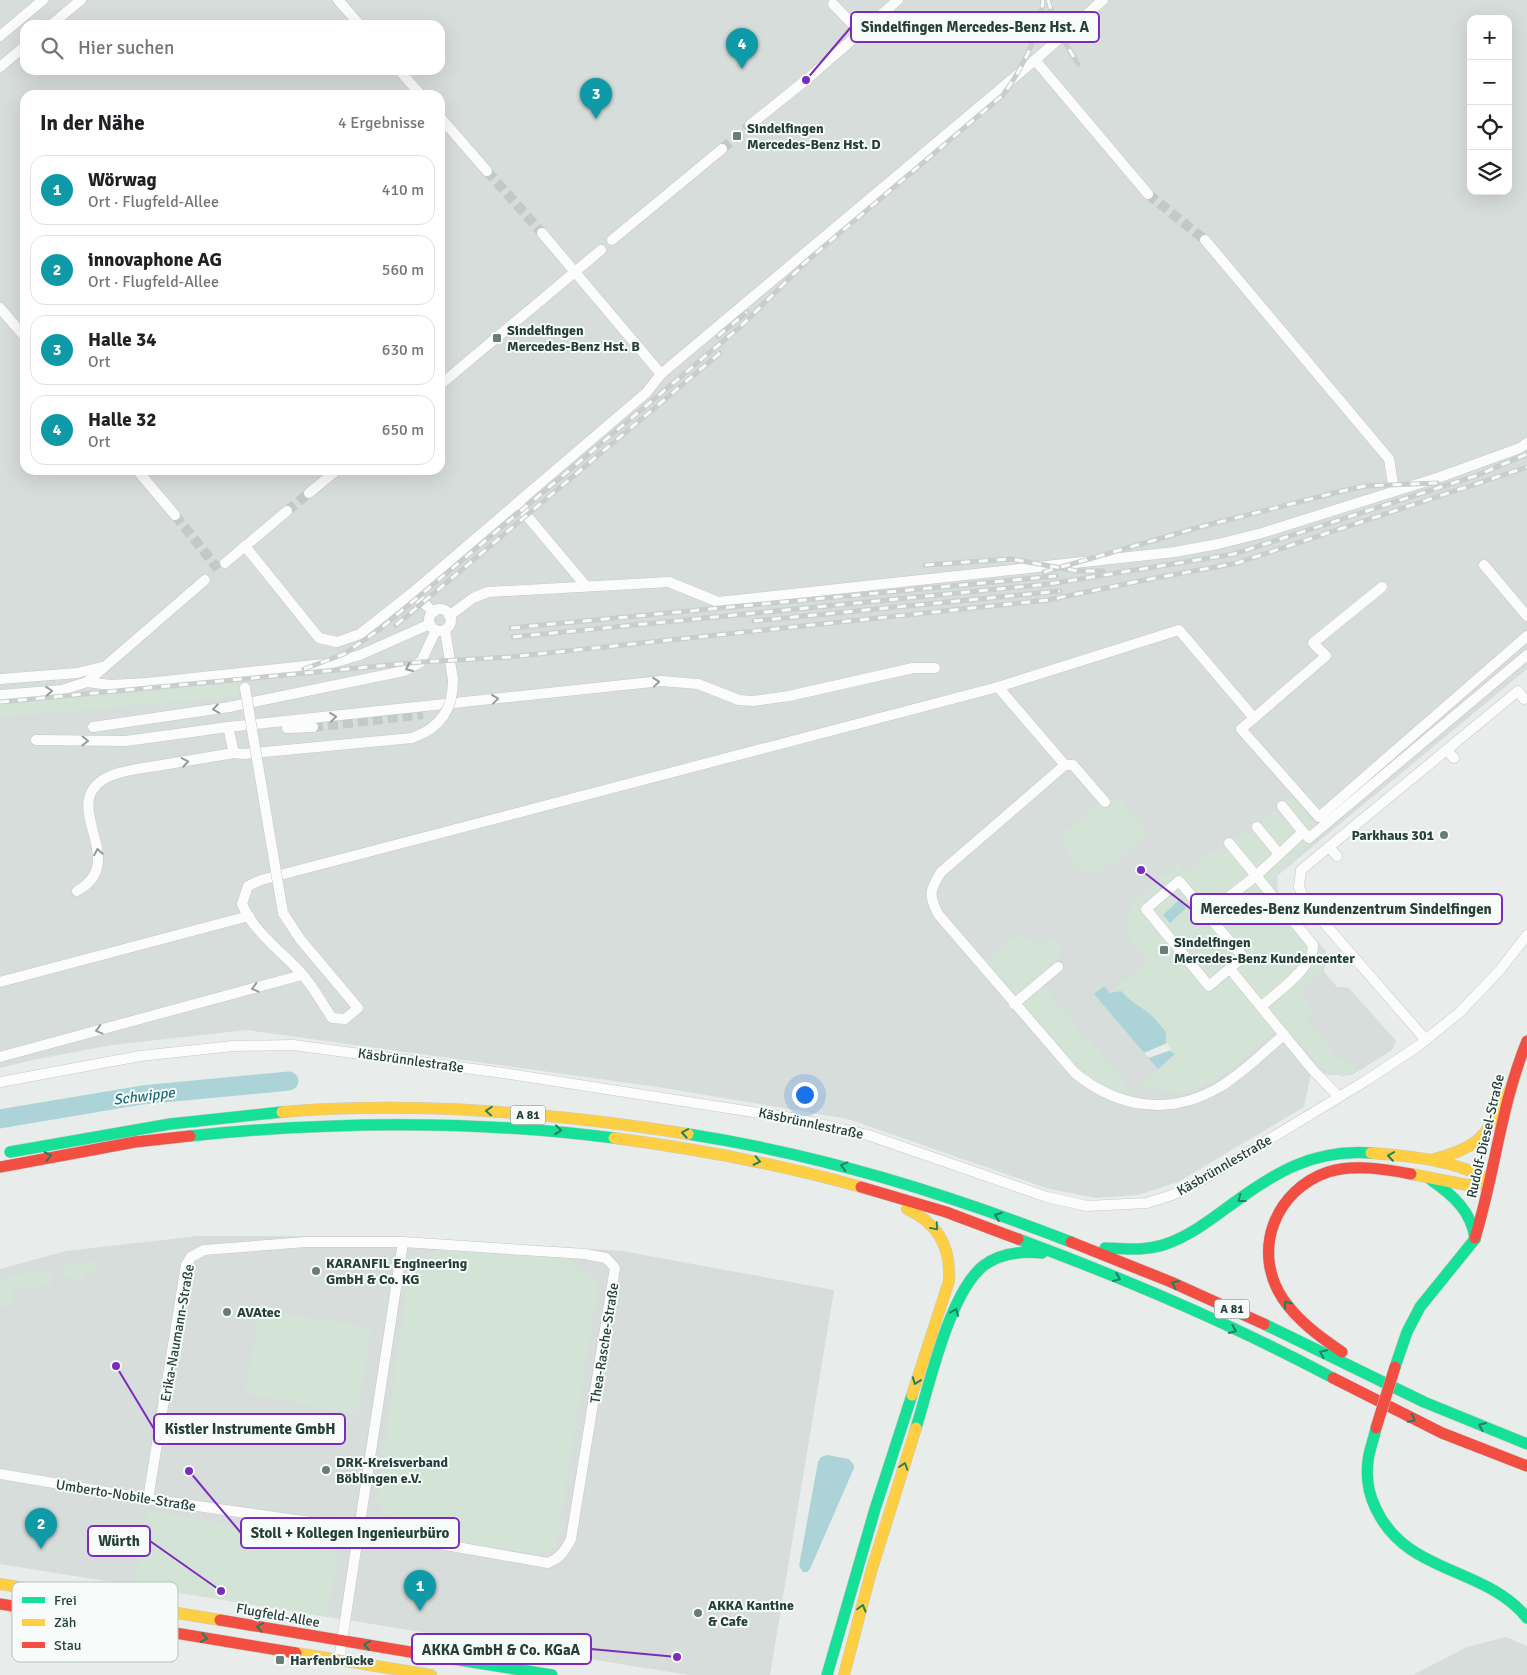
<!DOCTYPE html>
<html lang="de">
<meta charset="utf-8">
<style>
:root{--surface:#fff;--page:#f2f2f2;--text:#202124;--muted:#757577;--line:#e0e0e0;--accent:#6a7c77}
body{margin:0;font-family:Signika,sans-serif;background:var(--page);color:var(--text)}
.controls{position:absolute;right:15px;top:15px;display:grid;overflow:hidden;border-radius:10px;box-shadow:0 5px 20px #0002}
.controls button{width:45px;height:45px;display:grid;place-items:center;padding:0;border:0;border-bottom:1px solid var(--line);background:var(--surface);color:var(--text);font:25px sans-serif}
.you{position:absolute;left:804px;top:1094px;width:18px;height:18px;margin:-12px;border:4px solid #fff;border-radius:50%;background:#1a73e8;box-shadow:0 0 0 8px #1a73e833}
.badge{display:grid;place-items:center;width:32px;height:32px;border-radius:50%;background:var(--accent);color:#fff;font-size:16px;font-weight:700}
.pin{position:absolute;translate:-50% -41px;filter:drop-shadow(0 1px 2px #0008)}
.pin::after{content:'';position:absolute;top:26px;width:18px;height:15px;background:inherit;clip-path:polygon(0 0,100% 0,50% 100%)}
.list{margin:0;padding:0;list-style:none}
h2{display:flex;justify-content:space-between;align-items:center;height:65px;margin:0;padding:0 20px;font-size:21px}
h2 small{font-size:16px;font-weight:400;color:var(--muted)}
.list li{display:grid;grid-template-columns:32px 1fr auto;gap:15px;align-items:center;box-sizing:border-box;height:70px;margin:0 10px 10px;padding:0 10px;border:1px solid var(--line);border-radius:15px}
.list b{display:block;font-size:19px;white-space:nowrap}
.list p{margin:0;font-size:16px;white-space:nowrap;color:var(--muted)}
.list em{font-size:16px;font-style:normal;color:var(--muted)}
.icon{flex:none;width:28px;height:28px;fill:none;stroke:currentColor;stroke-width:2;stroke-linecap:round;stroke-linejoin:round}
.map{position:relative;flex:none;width:1527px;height:1675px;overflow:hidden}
.search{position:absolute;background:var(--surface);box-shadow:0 5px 20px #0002;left:20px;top:20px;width:425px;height:55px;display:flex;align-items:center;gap:12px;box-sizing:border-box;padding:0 18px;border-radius:15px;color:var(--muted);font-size:19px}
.panel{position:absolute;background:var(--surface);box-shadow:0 5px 20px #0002;left:20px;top:90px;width:425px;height:385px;border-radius:15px}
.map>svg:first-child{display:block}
.built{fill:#d7ddda;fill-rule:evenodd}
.green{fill:#d3e4d7}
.water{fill:#acd3d8}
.pier{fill:#e8ecea}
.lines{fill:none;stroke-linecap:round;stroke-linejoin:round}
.river{stroke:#acd3d8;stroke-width:19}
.street-tunnel{stroke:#c1cac7;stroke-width:10;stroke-dasharray:10 5;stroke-linecap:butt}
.street-casing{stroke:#c5c9c7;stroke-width:11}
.fast-casing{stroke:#c4cac7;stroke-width:12}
.slow-casing{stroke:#c4cac7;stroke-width:12}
.jam-casing{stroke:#c4cac7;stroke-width:12}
.street{stroke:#fcfcfc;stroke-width:10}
.fast{stroke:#16e098;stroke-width:11}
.slow{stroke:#ffcf43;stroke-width:11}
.jam{stroke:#f24e42;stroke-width:11}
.rail-casing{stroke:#c9cdcb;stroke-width:5}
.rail{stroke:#f7fbf9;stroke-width:3;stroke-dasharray:9;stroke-linecap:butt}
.street-bridge-casing{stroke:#c5c9c7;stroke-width:11;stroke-linecap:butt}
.jam-bridge-casing{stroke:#c3cac9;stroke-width:12;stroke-linecap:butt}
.street-bridge{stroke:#fcfcfc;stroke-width:10}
.jam-bridge{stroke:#f24e42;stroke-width:11}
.oneway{stroke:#919e9a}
.oneway2{stroke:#20805f}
.poi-dot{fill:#6a7c77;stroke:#f7fbf9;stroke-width:2}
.labels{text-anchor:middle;stroke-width:4;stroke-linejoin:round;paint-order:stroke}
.shield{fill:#f7fbf9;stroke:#657873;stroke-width:1}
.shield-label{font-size:12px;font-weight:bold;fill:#264039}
.poi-label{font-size:14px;font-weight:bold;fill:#264039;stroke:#f7fbf9;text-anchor:start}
.street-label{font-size:14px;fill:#264039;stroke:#f7fbf9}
.water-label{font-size:15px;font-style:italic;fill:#216d7b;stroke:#f7fbf9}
.key{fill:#f7fbf9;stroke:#b8c3bf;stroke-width:1}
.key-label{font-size:14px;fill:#264039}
.leader{fill:none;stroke:#7b2cbf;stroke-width:2}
.callout-dot{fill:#7b2cbf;stroke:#f7fbf9;stroke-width:2}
.callout{fill:#f7fbf9;stroke:#7b2cbf;stroke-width:2}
.callout-label{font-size:15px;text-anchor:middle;font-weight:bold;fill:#264039}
</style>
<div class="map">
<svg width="1527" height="1675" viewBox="0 0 1527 1675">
<rect width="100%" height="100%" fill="#e8ecea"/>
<g class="built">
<path d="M0,0h1527v669l-250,207 1,21 48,54 -2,21 13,15 12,1 47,53 -4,9 -40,25h-23l-17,-6 -8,38 -126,75 -40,13 -41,3 -48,-9 -201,-70 -190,-32 -411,-57 -135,15 -80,15 -32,8zM1471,19h37v172h-37zM25,25h415v45h-415zM25,95h415v375h-415z"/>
<path d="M198,1236h190l234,15 212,39 -64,385h-81l-689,-111v-295l66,-18z"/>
<path d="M1506,1637l21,9v29h-114l54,-28z"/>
</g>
<g class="green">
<path d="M237,683l2,13 -239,21v-13z"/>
<path d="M1118,797l29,36 -46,40 -17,-1 -21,-25 1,-15 32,-28z"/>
<path d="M1292,797l30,37 -49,42v16l50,59 -2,21 -23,19 15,19 -8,8 36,43 16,3 -13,13 -24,-10 -37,-43 -65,54 -31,15 -46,-6 34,-33 -5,-2 -6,-9 2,-5c-9,-22 -31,-29 -45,-47l-11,2 38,-33 -21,-25 3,-30 48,-40 6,8 28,-23 5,3 27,-23 4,5z"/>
<path d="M1022,933l8,9 4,-2 6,6 12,-9 5,2 5,7 -7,6 6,7 -24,22 38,41 -3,2 14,16 3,-1 44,54v5l-26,-8 -24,-14 -99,-114z"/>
<path d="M437,1249l131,9 30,27 -42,262 -18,7 -144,-22 -17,-31 33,-234z"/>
<path d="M97,1260l-3,14 -10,-2 -1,8 -20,-3 2,-12z"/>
<path d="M36,1271l17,1 -2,14 -9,-1 -1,4 -17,-4 -1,4 -8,-1 -4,19 -11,-1v-27z"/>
<path d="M260,1310l111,18 -14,86 -112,-21z"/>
<path d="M147,1511l192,32 -12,74 -192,-32z"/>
</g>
<g class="water">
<path d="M1179,900l7,8 -16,15 -7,-8z"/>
<path d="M1104,986l6,7 11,-2c9,11 22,16 32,26 5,5 8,10 13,15 0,10 -2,18 9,22l-17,15 -64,-75z"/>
<path d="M827,1455l22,4 5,6v3l-44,101 -3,3h-4l-4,-6 19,-104 3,-5z"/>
</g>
<path class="pier" d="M1167,1043l4,7 -22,8 -5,-5z"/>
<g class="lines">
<path class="river" d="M0,1119l142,-24 147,-14"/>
<g class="street-tunnel">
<path d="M722,149l28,-24"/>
<path d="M487,171l55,62"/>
<path d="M1148,194l57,46"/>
<path d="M287,511l22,-18"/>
<path d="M175,515l43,54"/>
<path d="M313,727l110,-13"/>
</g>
<g class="street-casing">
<g id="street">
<path d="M338,0l22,25"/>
<path d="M833,4l27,28"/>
<path d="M51,25l30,-25"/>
<path d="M0,36l43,-36"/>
<path d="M1035,60l113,134"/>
<path d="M0,67l25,-21"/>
<path d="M399,70l22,25"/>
<path d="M440,117l47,54"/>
<path d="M750,125l56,-45 92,-80"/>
<path d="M542,233l119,141"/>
<path d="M612,240l110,-91"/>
<path d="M1205,240l184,219 5,31"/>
<path d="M0,308l25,29"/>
<path d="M440,385l161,-135"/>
<path d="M137,470l38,45"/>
<path d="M309,493l28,-23"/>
<path d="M519,503l8,13 58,69"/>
<path d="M245,546l74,92 18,4 23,-8 52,-41 234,-200 15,-19 374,-314 68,-60"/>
<path d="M225,563l62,-52"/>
<path d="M1484,565l43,51"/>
<path d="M412,593l22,19"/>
<circle cx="440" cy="620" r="11"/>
<path d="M449,616l24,-18 15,-6 181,-10 49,20 457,-50 43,-8 44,-11 178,-56 80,-29 7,-5"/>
<path d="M445,630l8,50"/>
<path d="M0,679l77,-6 25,-6"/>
<path d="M87,682l24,3 36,-2 186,-20 27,-8 70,-31"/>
<path d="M998,687l67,78h8l32,37"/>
<path d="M0,695l62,-5 25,-8 118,-102"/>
<path d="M1254,718l-13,11 78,88 208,-181"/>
<path d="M93,727l136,-20 175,-36 17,-9 15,-32"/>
<path d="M228,727l6,26 9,1 169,-16"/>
<path d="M287,728l26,-1"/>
<path d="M36,740l90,1 102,-14 433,-46 37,3 41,16 14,1 36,-5 124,-28h22"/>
<path d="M1447,751l7,7"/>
<path d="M1065,765l-124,107c-11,18 -13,22 -3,42l137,159c43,35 94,43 143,15 24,-14 45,-36 66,-53"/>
<path d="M1257,827l22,27"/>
<path d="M1303,832l6,6 218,-183"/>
<path d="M1229,843l84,102c1,22 -36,47 -51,61"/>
<path d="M1329,847l8,9"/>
<path d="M1179,881l64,76 -34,29 -63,-77z"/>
<path d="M77,891c56,-31 -24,-89 33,-115 16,-7 35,-8 52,-11 24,-4 48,-8 72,-12"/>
<path d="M283,913l17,26 58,69 -13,11 -13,-1c-10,-15 -19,-32 -31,-45 -19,-21 -48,-42 -59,-69l6,-18 13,-6 737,-193 181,-57 75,88 72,-62 -13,-13 69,-56"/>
<path d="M1207,914l50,-39 46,-43 -21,-26"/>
<path d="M1230,969l82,100 26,27"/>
<path d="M0,982l249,-66"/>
<path d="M1014,1004l44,-37"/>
<path d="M1426,1040l-121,-139 -6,-14 2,-17 217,-179 6,8"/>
<path d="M0,1057l302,-82"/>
<path d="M0,1082l140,-26 93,-10 60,-1 210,28 295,46 70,16 179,62 40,9 60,-3 25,-8 30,-15 165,-100 51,-34 42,-34 40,-42 27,-35"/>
<path d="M0,1474l148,25 190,27 210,37c12,-5 17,-12 23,-24l44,-271 -9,-10 -21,-4 -182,-12"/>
<path d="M148,1499l38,-234 5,-8 13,-7 102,-8h97l-64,418"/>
</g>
</g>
<g class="fast-casing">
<g id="fast">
<path d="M688,1134c134,21 257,59 383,108"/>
<path d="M190,1136c142,-15 283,-16 424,2"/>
<path d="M10,1152l160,-28 112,-12"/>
<path d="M1431,1180c22,15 41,32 44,59"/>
<path d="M1018,1239c108,40 214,85 315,139"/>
<path d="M1105,1248c21,1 41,3 61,-4 23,-8 43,-23 62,-37 46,-34 84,-58 143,-54"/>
<path d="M1264,1324l160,78 103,42"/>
<path d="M1395,1367l12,-35 13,-25 55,-68"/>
<path d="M916,1428c13,-42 33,-134 67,-162 17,-13 39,-15 59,-13"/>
<path d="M1376,1428c-2,11 -7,22 -8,33 -2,16 1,34 8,48 31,66 109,57 151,109"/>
<path d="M434,1656l118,19"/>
<path d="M827,1675l48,-166 37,-114"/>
</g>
</g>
<g class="slow-casing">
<g id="slow">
<path d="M282,1112c136,-11 272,1 406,22"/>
<path d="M614,1138c83,11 166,26 247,49"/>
<path d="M1371,1153c39,3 84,7 118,27"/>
<path d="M1434,1159c53,-13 53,-29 78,-73"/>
<path d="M1411,1174l56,11 21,-1"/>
<path d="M907,1209c31,14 44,38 42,72l-37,114"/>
<path d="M0,1584l220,36"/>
<path d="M296,1653l135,22"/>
<path d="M844,1675l27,-103 45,-144"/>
</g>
</g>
<g class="jam-casing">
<g id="jam">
<path d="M0,1167l135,-25 55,-6"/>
<path d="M861,1187l85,25 72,27"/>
<path d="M1475,1238c20,-65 26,-134 52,-197"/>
<path d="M1071,1242l100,40 93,42"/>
<path d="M1342,1352c-22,-15 -44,-31 -59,-53 -32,-48 -8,-109 45,-127 26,-8 57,-3 83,2"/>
<path d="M1333,1378l109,55 85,33"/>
<path d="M0,1604l296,49"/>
<path d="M220,1620l214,36"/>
</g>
</g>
<use href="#street" class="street"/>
<use href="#fast" class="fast"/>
<use href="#slow" class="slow"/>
<use href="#jam" class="jam"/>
<g class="rail-casing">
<g id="rail">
<path d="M1048,0l9,29 21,35"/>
<path d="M802,265l201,-170c21,-29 36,-59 40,-95"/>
<path d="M718,336l29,-24"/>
<path d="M925,565l86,-6 67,12h25"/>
<path d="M1044,572l156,-45 142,-36 23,-5 72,-3"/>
<path d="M1129,583l108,-20 290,-96"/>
<path d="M754,621l306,-30"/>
<path d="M396,625l324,-272"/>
<path d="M511,628l545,-52"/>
<path d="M513,637l536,-53 185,-30 244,-79 49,-21"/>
<path d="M304,669l40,-15 36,-25 360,-302 67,-66"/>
<path d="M0,702l421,-40 89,-5 538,-57 87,-18"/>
</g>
</g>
<use href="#rail" class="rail"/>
<g class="street-bridge-casing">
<g id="street-bridge">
<path d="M245,688l38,225"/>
<path d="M412,738c28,-10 41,-28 41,-58"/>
</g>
</g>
<g class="jam-bridge-casing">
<path id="jam-bridge" d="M1376,1428l19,-61"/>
</g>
<use href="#street-bridge" class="street-bridge"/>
<use href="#jam-bridge" class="jam-bridge"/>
</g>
<defs><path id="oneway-chevron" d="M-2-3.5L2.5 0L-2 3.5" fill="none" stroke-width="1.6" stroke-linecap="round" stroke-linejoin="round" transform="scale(1.25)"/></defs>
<g class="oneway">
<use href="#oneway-chevron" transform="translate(409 668) rotate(155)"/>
<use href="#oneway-chevron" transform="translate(656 682) rotate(-6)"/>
<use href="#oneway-chevron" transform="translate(49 691) rotate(-5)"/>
<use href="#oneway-chevron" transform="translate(495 699) rotate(-7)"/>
<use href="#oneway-chevron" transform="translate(216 709) rotate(171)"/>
<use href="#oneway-chevron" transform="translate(333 717) rotate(-6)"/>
<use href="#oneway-chevron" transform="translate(85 741) rotate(1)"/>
<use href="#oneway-chevron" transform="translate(185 762) rotate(-10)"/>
<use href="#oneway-chevron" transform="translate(98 852) rotate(-100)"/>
<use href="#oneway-chevron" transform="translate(255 988) rotate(165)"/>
<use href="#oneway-chevron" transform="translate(99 1030) rotate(165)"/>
</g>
<g class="oneway2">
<use href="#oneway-chevron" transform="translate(489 1111) rotate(-176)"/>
<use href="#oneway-chevron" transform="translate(558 1130) rotate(6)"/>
<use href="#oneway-chevron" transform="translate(685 1133) rotate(-170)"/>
<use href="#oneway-chevron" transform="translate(48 1156) rotate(-12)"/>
<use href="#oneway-chevron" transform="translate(1391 1156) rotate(-172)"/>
<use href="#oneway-chevron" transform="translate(757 1161) rotate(12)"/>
<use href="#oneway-chevron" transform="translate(844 1166) rotate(-165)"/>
<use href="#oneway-chevron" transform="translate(1241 1199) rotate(143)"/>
<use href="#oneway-chevron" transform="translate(998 1216) rotate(-160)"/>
<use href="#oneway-chevron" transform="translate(935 1227) rotate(50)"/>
<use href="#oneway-chevron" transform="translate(1117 1278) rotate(23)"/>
<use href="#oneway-chevron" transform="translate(1175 1284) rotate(-157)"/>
<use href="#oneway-chevron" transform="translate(1287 1304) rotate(-125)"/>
<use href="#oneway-chevron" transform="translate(955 1312) rotate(-68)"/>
<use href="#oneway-chevron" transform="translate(1233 1330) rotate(24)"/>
<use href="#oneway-chevron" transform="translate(1323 1353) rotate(-154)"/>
<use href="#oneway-chevron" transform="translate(916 1381) rotate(110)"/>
<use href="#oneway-chevron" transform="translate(1412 1419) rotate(28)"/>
<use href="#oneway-chevron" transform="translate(1482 1426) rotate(-157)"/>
<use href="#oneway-chevron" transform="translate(904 1466) rotate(-72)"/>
<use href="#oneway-chevron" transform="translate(862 1608) rotate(-74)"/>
<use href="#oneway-chevron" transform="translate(260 1627) rotate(-171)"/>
<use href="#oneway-chevron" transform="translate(204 1638) rotate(9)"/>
<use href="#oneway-chevron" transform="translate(367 1645) rotate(-172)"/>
</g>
<g class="poi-dot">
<rect x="732" y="131" width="10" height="10" rx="2.5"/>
<rect x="492" y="333" width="10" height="10" rx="2.5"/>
<circle cx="1444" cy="835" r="5"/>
<rect x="1159" y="945" width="10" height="10" rx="2.5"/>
<circle cx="316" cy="1271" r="5"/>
<circle cx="227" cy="1312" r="5"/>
<circle cx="326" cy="1470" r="5"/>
<circle cx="698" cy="1613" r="5"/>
<rect x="275" y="1655" width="10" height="10" rx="2.5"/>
</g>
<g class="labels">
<g class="shield">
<rect x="510.5" y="1105.5" width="35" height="19" rx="4"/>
<rect x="1214.5" y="1299.5" width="35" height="19" rx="4"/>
</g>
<g class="shield-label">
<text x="528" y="1119">A 81</text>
<text x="1232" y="1313">A 81</text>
</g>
<g class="poi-label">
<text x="747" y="133">Sindelfingen<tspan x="747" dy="16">Mercedes-Benz Hst. D</tspan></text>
<text x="507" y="335">Sindelfingen<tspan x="507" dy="16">Mercedes-Benz Hst. B</tspan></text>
<text x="1434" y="840" text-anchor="end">Parkhaus 301</text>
<text x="1174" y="947">Sindelfingen<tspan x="1174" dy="16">Mercedes-Benz Kundencenter</tspan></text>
<text x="326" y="1268">KARANFIL Engineering<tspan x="326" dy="16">GmbH &amp; Co. KG</tspan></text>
<text x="237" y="1317">AVAtec</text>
<text x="336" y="1467">DRK-Kreisverband<tspan x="336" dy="16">Böblingen e.V.</tspan></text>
<text x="708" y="1610">AKKA Kantine<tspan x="708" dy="16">&amp; Cafe</tspan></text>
<text x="290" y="1665">Harfenbrücke</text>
</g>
<g class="street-label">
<text transform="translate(411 1060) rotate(8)" y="5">Käsbrünnlestraße</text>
<text transform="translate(811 1123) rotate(12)" y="5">Käsbrünnlestraße</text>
<text transform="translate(1485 1136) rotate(-77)" y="5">Rudolf-Diesel-Straße</text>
<text transform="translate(1224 1165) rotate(-30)" y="5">Käsbrünnlestraße</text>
<text transform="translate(177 1333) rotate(-80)" y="5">Erika-Naumann-Straße</text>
<text transform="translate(604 1343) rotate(-81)" y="5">Thea-Rasche-Straße</text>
<text transform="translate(126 1495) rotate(9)" y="5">Umberto-Nobile-Straße</text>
<text transform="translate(278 1615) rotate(10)" y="5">Flugfeld-Allee</text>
</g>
<g class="water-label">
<text transform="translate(144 1096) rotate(-7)" y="5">Schwippe</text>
</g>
</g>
<rect x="12" y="1582" width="166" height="80" rx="8" class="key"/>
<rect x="22" y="1597" width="23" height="6" fill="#16e098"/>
<rect x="22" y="1619" width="23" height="7" fill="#ffcf43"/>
<rect x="22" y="1642" width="23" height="6" fill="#f24e42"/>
<g class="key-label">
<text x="54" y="1605">Frei</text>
<text x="54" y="1627">Zäh</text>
<text x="54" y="1650">Stau</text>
</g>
<path class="leader" d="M806 80L851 27M1141 870L1191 909M116 1366L154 1429M189 1471L241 1533M221 1591L150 1541M677 1657L591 1649"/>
<g class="callout-dot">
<circle cx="806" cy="80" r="5"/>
<circle cx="1141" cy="870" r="5"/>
<circle cx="116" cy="1366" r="5"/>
<circle cx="189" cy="1471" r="5"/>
<circle cx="221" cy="1591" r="5"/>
<circle cx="677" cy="1657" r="5"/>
</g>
<g class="callout">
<rect x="851" y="12" width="248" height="30" rx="5"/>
<rect x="1191" y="894" width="311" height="30" rx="5"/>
<rect x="154" y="1414" width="191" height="30" rx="5"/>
<rect x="241" y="1518" width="218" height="30" rx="5"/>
<rect x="88" y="1526" width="62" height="30" rx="5"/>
<rect x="412" y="1634" width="179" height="30" rx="5"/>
</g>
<g class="callout-label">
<text x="975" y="32">Sindelfingen Mercedes-Benz Hst. A</text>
<text x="1346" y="914">Mercedes-Benz Kundenzentrum Sindelfingen</text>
<text x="250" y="1434">Kistler Instrumente GmbH</text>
<text x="350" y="1538">Stoll + Kollegen Ingenieurbüro</text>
<text x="119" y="1546">Würth</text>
<text x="501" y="1655">AKKA GmbH &amp; Co. KGaA</text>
</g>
</svg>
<div class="controls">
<button>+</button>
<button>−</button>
<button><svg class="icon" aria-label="locate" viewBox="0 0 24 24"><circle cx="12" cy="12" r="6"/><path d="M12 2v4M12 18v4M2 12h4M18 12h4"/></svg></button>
<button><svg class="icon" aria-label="layers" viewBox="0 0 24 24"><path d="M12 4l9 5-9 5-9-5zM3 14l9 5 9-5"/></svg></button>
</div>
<div class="you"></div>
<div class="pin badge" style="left:420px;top:1611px;background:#0f9aa8">1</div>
<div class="pin badge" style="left:41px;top:1549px;background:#0f9aa8">2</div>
<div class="pin badge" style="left:596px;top:119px;background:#0f9aa8">3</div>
<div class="pin badge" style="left:742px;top:69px;background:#0f9aa8">4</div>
<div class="search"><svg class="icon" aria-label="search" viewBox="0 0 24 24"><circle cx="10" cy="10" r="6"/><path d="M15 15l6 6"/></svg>Hier suchen</div>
<section class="panel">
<h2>In der Nähe<small>4 Ergebnisse</small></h2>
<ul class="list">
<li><span class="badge" style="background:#0f9aa8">1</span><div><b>Wörwag</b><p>Ort · Flugfeld-Allee</p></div><em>410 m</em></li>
<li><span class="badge" style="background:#0f9aa8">2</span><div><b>innovaphone AG</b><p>Ort · Flugfeld-Allee</p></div><em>560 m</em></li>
<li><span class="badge" style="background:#0f9aa8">3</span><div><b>Halle 34</b><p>Ort</p></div><em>630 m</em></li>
<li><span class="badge" style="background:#0f9aa8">4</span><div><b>Halle 32</b><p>Ort</p></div><em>650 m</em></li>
</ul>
</section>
</div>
